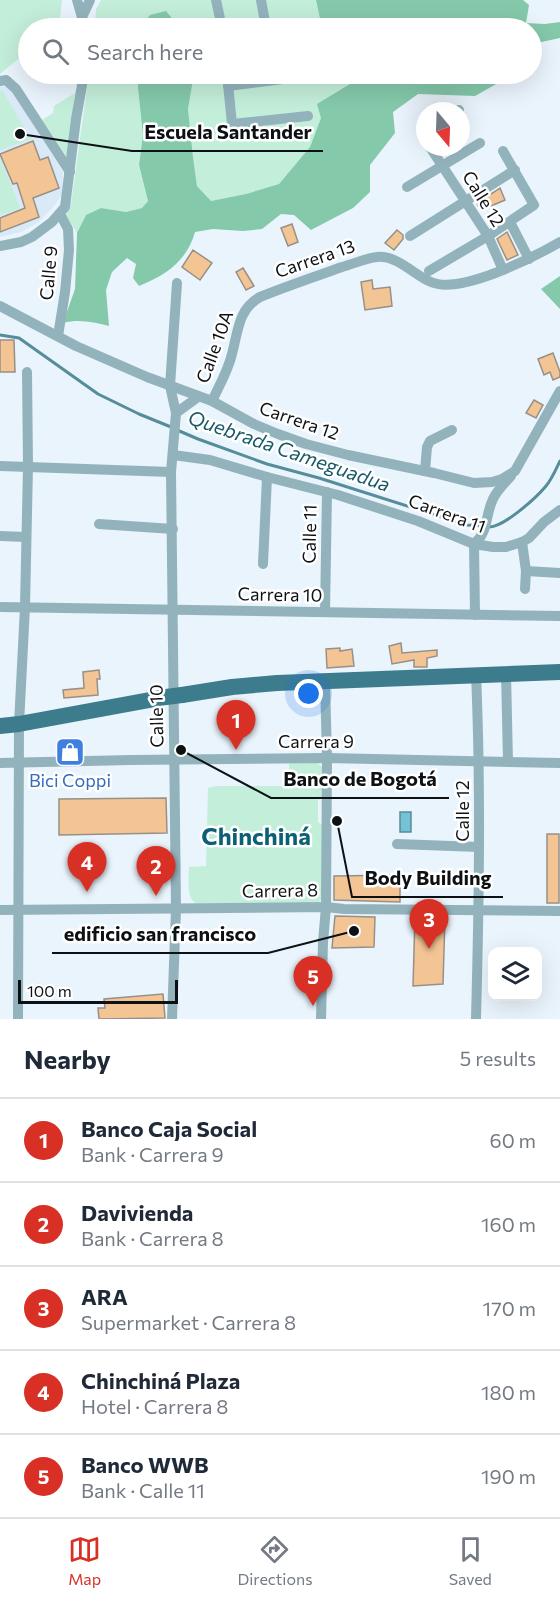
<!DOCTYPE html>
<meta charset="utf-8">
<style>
:root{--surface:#fff;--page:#f6f6f7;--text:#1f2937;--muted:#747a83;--line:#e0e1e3;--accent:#d93025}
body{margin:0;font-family:Commissioner,sans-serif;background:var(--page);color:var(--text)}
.controls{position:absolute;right:18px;bottom:18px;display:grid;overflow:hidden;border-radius:12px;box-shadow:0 6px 24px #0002}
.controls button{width:54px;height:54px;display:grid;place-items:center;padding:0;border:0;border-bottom:2px solid var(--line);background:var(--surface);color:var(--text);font:30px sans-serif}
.compass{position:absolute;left:416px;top:102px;width:54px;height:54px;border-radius:50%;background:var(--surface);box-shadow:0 6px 24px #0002;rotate:161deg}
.scale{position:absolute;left:18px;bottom:15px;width:160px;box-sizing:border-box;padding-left:6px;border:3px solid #0e1114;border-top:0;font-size:16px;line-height:21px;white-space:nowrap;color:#0e1114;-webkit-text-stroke:4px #fff;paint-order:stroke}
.you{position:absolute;left:309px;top:694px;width:21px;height:21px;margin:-15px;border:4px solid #fff;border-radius:50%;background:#1a73e8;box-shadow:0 0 0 9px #1a73e833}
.badge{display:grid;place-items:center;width:39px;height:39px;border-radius:50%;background:var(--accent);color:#fff;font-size:20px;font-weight:700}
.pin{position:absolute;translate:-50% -50px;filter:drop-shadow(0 2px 3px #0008)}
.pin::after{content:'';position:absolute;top:32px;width:21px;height:18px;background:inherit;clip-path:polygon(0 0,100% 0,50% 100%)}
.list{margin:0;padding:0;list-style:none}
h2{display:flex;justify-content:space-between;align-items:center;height:78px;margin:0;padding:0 24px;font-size:26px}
h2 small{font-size:20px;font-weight:400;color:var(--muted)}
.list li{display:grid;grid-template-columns:39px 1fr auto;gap:18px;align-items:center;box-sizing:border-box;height:84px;padding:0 24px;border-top:2px solid var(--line)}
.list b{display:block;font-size:22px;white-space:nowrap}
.list p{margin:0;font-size:20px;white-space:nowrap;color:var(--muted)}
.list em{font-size:20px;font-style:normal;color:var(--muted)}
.icon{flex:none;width:33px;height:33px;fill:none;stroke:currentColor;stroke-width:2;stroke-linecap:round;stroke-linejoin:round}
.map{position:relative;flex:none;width:560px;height:1019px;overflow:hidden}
.search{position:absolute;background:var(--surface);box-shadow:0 6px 24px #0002;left:18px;right:18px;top:18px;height:66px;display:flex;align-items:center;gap:15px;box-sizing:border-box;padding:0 21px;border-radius:33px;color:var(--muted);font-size:22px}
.sheet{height:498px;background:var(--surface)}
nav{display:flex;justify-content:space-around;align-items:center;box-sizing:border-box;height:84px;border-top:2px solid var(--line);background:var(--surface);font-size:16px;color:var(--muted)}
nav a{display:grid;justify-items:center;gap:3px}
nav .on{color:var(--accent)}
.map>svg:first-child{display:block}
.built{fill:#d9e9f7}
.green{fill:#c3eeda}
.forest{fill:#85c9ab}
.water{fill:#73c2d5;stroke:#558d9b;stroke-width:1.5}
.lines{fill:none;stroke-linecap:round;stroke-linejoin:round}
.stream{stroke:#558d9b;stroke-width:3}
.building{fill:#f3c595;stroke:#989087;stroke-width:1.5}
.street{stroke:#93b3bc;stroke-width:10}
.primary{stroke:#3d7c8d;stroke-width:16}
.primary-bridge{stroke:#3d7c8d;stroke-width:16}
.labels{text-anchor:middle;stroke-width:5;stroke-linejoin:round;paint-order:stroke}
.street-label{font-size:18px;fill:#0e1114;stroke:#fff}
.shop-label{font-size:18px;fill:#366cbe;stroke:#fff}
.water-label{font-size:20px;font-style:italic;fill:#175966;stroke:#fff}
.district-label{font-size:24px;font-weight:bold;fill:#0c6076;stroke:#fff}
.leader{fill:none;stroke:#0e1114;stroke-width:2}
.callout-dot{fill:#0e1114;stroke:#fff;stroke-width:2}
.callout-label{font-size:20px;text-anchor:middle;font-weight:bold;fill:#0e1114;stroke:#fff;stroke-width:5;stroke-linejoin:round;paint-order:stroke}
</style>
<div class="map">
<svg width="560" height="1019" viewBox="0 0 560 1019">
<rect width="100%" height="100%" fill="#eaf4fc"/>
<path class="built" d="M0,86l8,1 7,8 48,77 -1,23 -8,11 -15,16 -18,10 -21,5z"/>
<g class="green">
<path d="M0,0h62l-3,28h-31v29l-4,-3 -24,20z"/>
<path d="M101,0h215l6,28h-142l-14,-16 -16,3 -10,13h-45l1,-19z"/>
<path d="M89,74h49v14l5,47 -4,30 9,36 -6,7 -16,4 -25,-4 -15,7 -9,18 -11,-18 5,-11z"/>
<path d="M194,74h169l-13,10 -29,34 -11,29 -31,37 -33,10 -35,7 -14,-15 -4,-29 -5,-48z"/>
<path d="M2,90l29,49 -31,11v-59z"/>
<path d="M75,93l-8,64 -25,-37 11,-7 1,-7z"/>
<path d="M0,157l20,51 -19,7 -1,-4z"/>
<path d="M292,762l25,1 5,4 3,30 -7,3v22l7,5 -2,71 -4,4 -9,3 -115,-2c-9,-8 -6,-24 -6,-36l17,-1 2,-78 9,-2h72v-22z"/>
</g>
<g class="forest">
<path d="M316,0h207l6,5 -3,18 19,1 15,-2v16l-28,6v-16h-210z"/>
<path d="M166,11l14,17h-40l10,-13z"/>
<path d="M138,74h56l-6,35 5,48 4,29 14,15 35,-7 33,-10 31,-37 11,-29 -4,-14 33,-20 13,-10h143l-8,9 -23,13 -57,-2 -25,18 2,21 -25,32v27l-17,16 -42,22 -17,-15 -13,-1 -19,15 -19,2 -30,-2 -18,3c-8,29 -29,43 -56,54l-6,-8 3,-14 -9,-6 -15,14 -6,18 3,36c-16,-4 -30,-7 -46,-3l12,-34 2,-56 9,-18 15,-7 25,4 16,-4 6,-7 -9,-36 4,-30 -5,-47z"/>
<path d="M560,276v33l-19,-20z"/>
</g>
<rect class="water" x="400" y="812" width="11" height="20"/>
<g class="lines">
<g class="stream">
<path d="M0,335l19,3 79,56 41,20 32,13"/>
<path d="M177,430l21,9 69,25 52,14 148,47 15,1"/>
<path d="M488,527c15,1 48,-29 58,-41 6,-7 10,-17 14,-25"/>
</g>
</g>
<g class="building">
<path d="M33,141l7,19 8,-3 11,31 -26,10 6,19 -39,15v-14l25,-10 -8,-25 -4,1 -13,-30z"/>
<path d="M500,188l5,12 -14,6 -3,-5 -10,5 -1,-3z"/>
<path d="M292,224l6,18 -10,4 -7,-18z"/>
<path d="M397,230l6,5v4l-9,11 -9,-7z"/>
<path d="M507,232l11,23 -11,5 -10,-21z"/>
<path d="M193,250l19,13 -12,17 -18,-13z"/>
<path d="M243,268l11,18 -8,4 -10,-18z"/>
<path d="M372,280l1,9 17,-2 2,19 -27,4 -4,-28z"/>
<path d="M0,340h14l1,32h-15z"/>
<path d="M553,353l7,19v5l-7,3 -3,-8 -6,3 -6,-16z"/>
<path d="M534,400l9,5 -7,13 -10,-5z"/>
<path d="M401,643l1,10 35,-3v6l-10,2v9h-13v-7l-22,4 -3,-18z"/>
<path d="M340,648v3l12,-2 2,17 -27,2 -1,-19z"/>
<path d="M99,670l1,9h-3l1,16 -34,3 -1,-8 21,-2 -1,-16z"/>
<path d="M166,798l1,35 -108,2v-36z"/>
<rect x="547" y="834" width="12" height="69"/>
<path d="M400,875v27l-66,-2v-24z"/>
<path d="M335,916l40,1 -1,30 -42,1z"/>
<path d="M415,917h30l-2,67 -30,2z"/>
<path d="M163,994l2,24 -66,1 -1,-11h7l-1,-9z"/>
</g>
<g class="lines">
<g class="street">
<path d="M77,0l8,28"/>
<path d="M216,0l6,28"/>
<path d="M82,17l8,-17"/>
<path d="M236,28l29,-6 -4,-22"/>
<path d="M227,74l5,50 76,-8"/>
<path d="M0,81l6,-1 10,9 54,83"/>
<path d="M228,86l79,-10"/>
<path d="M458,111l1,-1"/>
<path d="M425,130l-2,1 2,5"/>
<path d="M430,147l58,89 15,34"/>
<path d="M407,187l73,-44"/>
<path d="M510,222l19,37"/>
<path d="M410,236l105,-66"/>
<path d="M0,246l21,-4 11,-5 20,-15 13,-15 11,-88 8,-45"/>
<path d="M429,271l59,-35 46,-31 -31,-54"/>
<path d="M0,306l76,40 71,31 65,24 42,23 24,10 28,10 42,11 86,18 40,10 18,-1 10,-3 13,-8 45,-80"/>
<path d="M58,336l7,-44 4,-42 -1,-21 -8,-15"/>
<path d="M212,401c7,-15 16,-30 20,-47 6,-22 6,-45 28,-57 27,-11 54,-20 82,-30 11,-3 24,-9 35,-10 20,-2 37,18 54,25 29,13 103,-25 129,-40"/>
<path d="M176,413l-6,-27 7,-103"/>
<path d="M173,455l37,5 57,17 71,18 80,26 56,23 19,3h13l16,-5 7,-4 15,-16 16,-12"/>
<path d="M0,466l171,6"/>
<path d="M425,471l2,-24 3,-6 22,-11"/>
<path d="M99,524l74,5"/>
<path d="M0,536l26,1"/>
<path d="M522,542l4,29 -1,18"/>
<path d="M263,564l4,-87"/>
<path d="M526,571l34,2"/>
<path d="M0,607l560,9"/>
<path d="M325,612l2,-120"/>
<path d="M475,615l-1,-71c15,-12 11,-29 19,-45 4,-9 12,-16 18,-23"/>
<path d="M506,673l2,89"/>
<path d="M0,763l131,-3 196,-2 233,5"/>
<path d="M397,844l82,3"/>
<path d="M0,910l326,-3 18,2 216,2"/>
<path d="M18,1019l1,-295 6,-117 3,-141 -1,-94"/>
<path d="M172,1019l4,-110 -5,-437 5,-59 22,-16"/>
<path d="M321,1019l2,-77 3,-35 1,-149 -2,-77"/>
<path d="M476,1019c3,-115 5,-230 0,-345"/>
</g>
<g class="primary">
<path d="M182,695l50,-8 45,-4 283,-11"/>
<path d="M0,726l19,-2 147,-27"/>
</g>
<path class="primary-bridge" d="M166,697l16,-2"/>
</g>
<defs>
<g id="shop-square" transform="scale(1.5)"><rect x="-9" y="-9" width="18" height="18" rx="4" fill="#3f7fe0" stroke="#fff"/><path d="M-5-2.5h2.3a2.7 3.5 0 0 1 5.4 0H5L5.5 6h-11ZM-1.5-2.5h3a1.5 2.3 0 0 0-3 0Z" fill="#fff"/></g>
</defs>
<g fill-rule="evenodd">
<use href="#shop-square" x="70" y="752"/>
</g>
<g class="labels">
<g class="street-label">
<text transform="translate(483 199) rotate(58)" y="6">Calle 12</text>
<text transform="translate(315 259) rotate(-19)" y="6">Carrera 13</text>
<text transform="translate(49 273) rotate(-85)" y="6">Calle 9</text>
<text transform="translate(215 347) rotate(-70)" y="6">Calle 10A</text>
<text transform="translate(299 421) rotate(19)" y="6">Carrera 12</text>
<text transform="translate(447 514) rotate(20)" y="6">Carrera 11</text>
<text transform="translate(310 534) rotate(-89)" y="6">Calle 11</text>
<text transform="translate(280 595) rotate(1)" y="6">Carrera 10</text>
<text transform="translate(157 716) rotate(-91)" y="6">Calle 10</text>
<text x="316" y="748">Carrera 9</text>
<text transform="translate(463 811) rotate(-90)" y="6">Calle 12</text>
<text transform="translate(280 891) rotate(-1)" y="6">Carrera 8</text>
</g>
<g class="shop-label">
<text x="70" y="787">Bici Coppi</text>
</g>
<g class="water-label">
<text transform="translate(289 451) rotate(19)" y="7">Quebrada Cameguadua</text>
</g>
<g class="district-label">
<text x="256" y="845">Chinchiná</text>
</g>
</g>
<path class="leader" d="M20 134L132 151H323M181 750L271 798H449M337 821L352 897H503M354 931L268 953H52"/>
<g class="callout-dot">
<circle cx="20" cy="134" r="6"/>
<circle cx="181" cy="750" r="6"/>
<circle cx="337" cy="821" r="6"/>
<circle cx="354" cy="931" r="6"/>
</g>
<g class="callout-label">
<text x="228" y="139">Escuela Santander</text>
<text x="360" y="786">Banco de Bogotá</text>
<text x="428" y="885">Body Building</text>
<text x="160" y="941">edificio san francisco</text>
</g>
</svg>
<div class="controls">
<button><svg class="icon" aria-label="layers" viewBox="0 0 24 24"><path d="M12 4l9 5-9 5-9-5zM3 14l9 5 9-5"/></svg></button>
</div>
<svg class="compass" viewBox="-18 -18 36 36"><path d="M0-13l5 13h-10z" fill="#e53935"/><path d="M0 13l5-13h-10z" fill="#747a83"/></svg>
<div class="scale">100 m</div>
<div class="you"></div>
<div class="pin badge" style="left:236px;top:750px">1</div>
<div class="pin badge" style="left:156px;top:896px">2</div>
<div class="pin badge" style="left:429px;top:949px">3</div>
<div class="pin badge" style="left:87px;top:892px">4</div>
<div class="pin badge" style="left:313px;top:1006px">5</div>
<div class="search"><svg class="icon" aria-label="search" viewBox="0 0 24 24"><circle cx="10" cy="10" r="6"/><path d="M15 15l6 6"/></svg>Search here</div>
</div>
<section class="sheet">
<h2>Nearby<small>5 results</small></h2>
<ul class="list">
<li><span class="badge">1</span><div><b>Banco Caja Social</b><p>Bank · Carrera 9</p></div><em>60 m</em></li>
<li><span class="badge">2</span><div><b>Davivienda</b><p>Bank · Carrera 8</p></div><em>160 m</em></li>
<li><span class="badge">3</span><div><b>ARA</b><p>Supermarket · Carrera 8</p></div><em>170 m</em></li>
<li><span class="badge">4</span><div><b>Chinchiná Plaza</b><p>Hotel · Carrera 8</p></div><em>180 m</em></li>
<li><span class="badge">5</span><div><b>Banco WWB</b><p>Bank · Calle 11</p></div><em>190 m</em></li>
</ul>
</section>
<nav>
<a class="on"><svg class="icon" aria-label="map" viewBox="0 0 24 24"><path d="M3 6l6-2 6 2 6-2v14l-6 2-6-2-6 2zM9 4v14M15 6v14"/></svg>Map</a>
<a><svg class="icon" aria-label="directions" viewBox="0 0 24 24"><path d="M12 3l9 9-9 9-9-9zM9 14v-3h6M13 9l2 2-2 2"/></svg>Directions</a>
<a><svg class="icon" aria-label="saved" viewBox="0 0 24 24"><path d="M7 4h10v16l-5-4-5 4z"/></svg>Saved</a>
</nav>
